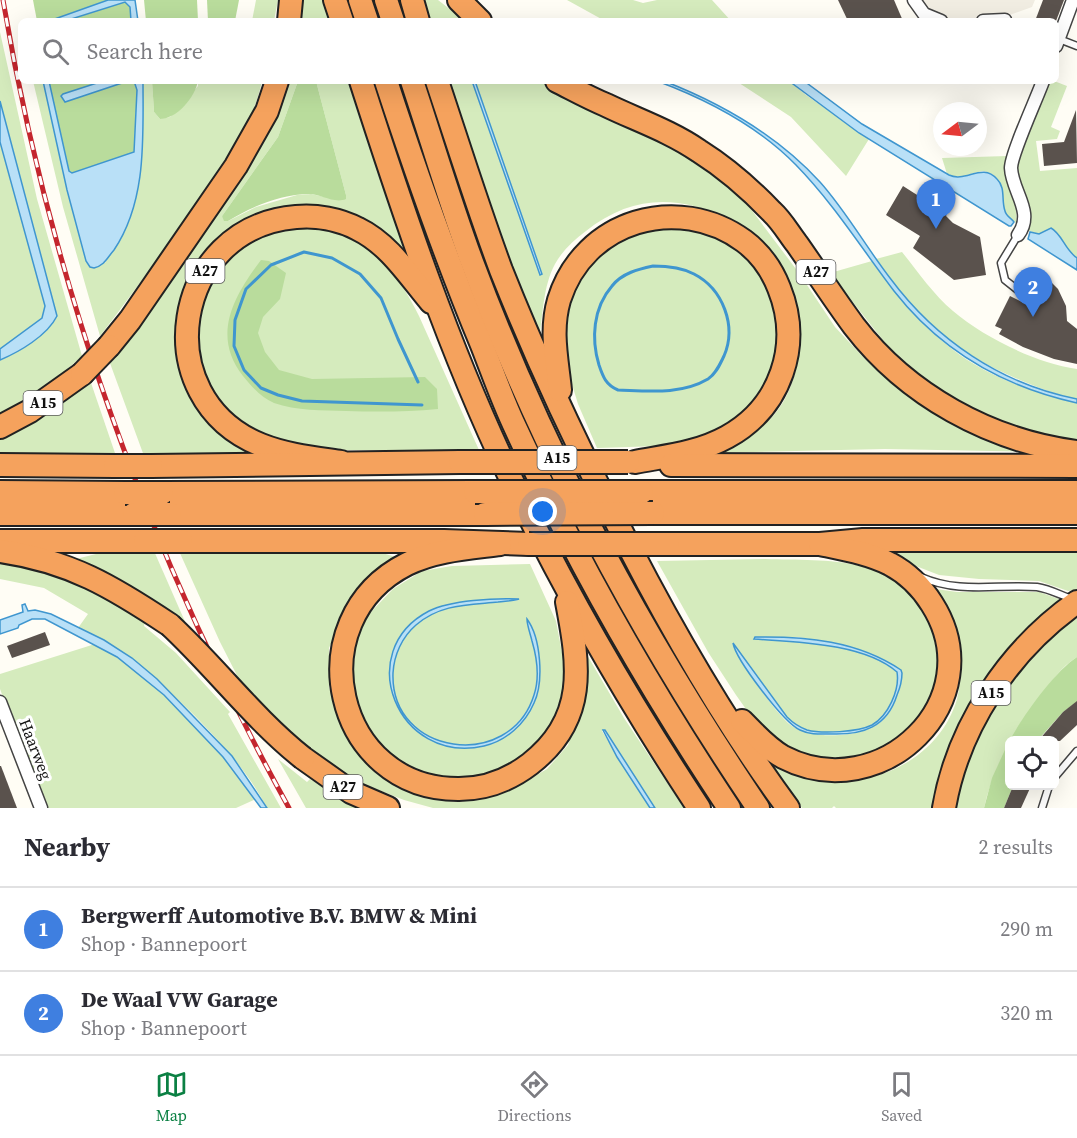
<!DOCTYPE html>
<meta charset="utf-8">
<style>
:root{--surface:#fff;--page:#f2f2f3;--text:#2b2b33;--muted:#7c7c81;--line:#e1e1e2;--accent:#0b8043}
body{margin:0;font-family:"Source Serif 4",serif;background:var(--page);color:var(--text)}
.controls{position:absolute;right:18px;bottom:18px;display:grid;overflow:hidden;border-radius:9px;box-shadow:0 6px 24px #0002}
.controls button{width:54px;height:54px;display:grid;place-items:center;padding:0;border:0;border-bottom:2px solid var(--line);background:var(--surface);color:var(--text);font:30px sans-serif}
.compass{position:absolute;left:933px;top:102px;width:54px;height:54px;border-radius:50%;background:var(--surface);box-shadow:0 6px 24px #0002;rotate:254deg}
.you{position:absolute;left:543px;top:512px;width:21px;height:21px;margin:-15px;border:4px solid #fff;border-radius:50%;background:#1a73e8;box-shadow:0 0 0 9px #1a73e833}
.badge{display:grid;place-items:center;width:39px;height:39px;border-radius:50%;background:var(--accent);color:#fff;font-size:20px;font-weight:700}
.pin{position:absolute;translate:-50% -50px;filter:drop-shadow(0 2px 3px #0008)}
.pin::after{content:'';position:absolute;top:32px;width:21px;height:18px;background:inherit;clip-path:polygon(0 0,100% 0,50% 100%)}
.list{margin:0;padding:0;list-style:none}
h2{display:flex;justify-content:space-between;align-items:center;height:78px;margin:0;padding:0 24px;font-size:26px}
h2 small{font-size:20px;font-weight:400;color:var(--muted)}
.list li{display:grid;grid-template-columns:39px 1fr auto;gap:18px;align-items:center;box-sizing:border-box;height:84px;padding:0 24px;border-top:2px solid var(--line)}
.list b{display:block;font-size:22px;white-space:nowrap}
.list p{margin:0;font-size:20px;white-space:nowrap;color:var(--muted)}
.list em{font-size:20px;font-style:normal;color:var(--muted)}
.icon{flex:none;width:33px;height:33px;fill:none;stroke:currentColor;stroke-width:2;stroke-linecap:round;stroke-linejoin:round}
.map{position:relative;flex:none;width:1077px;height:808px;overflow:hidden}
.search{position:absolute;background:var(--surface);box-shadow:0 6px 24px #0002;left:18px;right:18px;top:18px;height:66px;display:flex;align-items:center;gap:15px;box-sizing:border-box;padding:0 21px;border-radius:9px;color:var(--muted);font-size:22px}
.sheet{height:246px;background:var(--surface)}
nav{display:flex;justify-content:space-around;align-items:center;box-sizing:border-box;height:84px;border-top:2px solid var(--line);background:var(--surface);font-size:16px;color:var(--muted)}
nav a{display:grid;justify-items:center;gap:3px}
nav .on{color:var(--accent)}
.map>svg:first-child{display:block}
.green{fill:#d5ebbd;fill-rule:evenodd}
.forest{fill:#b9dc9c}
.plaza{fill:#f1ede2}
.water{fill:#b9e0f7;stroke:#3f96cf;stroke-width:1.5}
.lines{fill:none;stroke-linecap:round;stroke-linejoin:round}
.stream{stroke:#3f96cf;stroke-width:3}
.building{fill:#5a524d}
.service-casing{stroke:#444;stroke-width:9}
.minor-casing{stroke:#444;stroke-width:15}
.motorway-casing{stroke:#222;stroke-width:26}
.service{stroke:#fff;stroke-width:6}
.minor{stroke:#fff;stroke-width:12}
.motorway{stroke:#f5a25d;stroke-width:22}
.rail-casing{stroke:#c4262e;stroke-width:5}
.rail{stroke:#fff;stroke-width:3;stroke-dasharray:9;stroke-linecap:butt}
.motorway-bridge-casing{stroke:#222;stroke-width:26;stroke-linecap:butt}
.motorway-bridge{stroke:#f5a25d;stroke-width:22}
.labels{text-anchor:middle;stroke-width:6;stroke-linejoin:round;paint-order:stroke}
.shield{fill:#fff;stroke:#585858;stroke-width:1.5}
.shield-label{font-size:15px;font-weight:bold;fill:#111}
.street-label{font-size:16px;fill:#111;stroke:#fff}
</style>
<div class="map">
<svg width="1077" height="808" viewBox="0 0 1077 808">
<rect width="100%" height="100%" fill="#fffdf5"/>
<g class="green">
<path d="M256,0h22l-4,21h-22z"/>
<path d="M295,0h27l7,21h-36z"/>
<path d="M421,0h17l27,21h-37z"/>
<path d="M567,0h66l10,3 14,-3h55l19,21h-126z"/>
<path d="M0,32l37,167 45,157c-25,23 -52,43 -82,59v-55c19,-8 47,-24 57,-44l-57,-215z"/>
<path d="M33,81h10l24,109 38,73 24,-41 10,-36 4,-105h9l2,31 6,7 10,-2 28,-31v-5h64c-11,52 -45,94 -75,136 -28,40 -57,80 -87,119l-37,-129z"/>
<path d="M280,81h18l-20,56 -56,79 6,5 28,-14 41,-12 14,-1 14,3 21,-2 -30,-114h32l63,187 -96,-56 -108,47 -16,125 92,73 -139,-1 -37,-101z"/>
<path d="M447,81h25l68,194 2,-2 -67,-192h69l29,16 84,38 66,43 24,26 52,69 36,54 30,32 61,50 59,29 66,14 -166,-3 -177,4c20,-9 42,-18 60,-32 17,-15 28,-43 30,-65 4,-37 -3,-77 -28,-107 -12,-14 -27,-23 -44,-31 -50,-24 -96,-22 -140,13 -12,9 -24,20 -31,33 -12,22 -12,51 -16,76l-51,-133z"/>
<path d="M736,81h53l17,14 63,44 -23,37 -55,-59z"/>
<path d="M1049,81h5l13,5 -16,41 9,4 -3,8 -21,2 4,30 37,-3v90l-11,-9 -13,-20 -15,5 -11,-4v-28l-11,-34z"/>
<path d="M0,142l45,164 -3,12 -42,31z"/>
<path d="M1007,156c-6,24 13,43 9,67 -3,-3 -8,-6 -10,-10 -9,-17 4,-36 -23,-42 -15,2 -22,10 -36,3l-5,-16z"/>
<path d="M318,226c10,3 22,5 31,10 34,16 54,48 70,80l60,134h-153l-40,-7 -29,-12 -30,-21 -27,-39 -1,-60 19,-43 30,-27 37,-13z"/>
<path d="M666,228l33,3 27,9 30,25 18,31 6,58 -23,48 -49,35 -48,9 -63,2 -19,-44 -11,-36 -3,-50 17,-42 25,-27 26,-14z"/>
<path d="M902,252c16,20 31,42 51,59 32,27 83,52 124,58v30c-20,-4 -38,-11 -57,-19 -67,-28 -102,-62 -144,-121z"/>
<path d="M872,261c29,39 60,78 102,103 31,19 68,30 103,39v43l-16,-3 -81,-28 -48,-29 -43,-38 -59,-75z"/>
<path d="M89,377l27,79 -116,-2v-21z"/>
<path d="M1077,548v42l-9,1 -29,-10 -60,-2 -40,-4 -67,-26z"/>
<path d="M154,551l36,82 -114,-74 24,-6z"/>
<path d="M179,551l200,1 20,6 -35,28 -16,20 -19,42v39l14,43 26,36 29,22 29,9 30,5 30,-4 29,-11 31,-18 21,-24 15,-43 -3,-59 44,75 60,90h-29l-50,-78 -3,1 48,77h-217l-29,-8 -85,-33 -72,-72 -27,-53z"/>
<path d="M765,559c65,2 131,-5 165,63 10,22 13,49 7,72 -3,10 -41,50 -50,61l-71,5 -39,-17 -29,-31 -12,-17 -28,-43 -51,-91zM755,637h43l35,6 54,18 15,16c-4,15 -7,31 -18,42 -19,20 -76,22 -96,4 -19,-18 -41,-54 -55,-76l54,70c6,6 12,10 20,13 14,4 52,2 65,-5 16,-9 28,-35 25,-53 -33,-28 -100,-31 -142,-33z"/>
<path d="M0,562c53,6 103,30 145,60l-1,4 32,27 54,59 -2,2 53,94h-14c-18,-35 -46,-65 -73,-93 -36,-35 -70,-67 -116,-87l10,-14 -44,-26 -44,-9z"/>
<path d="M530,564l26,57 8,42 -2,32 -12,34 -21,25 -45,24 -41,2 -46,-18 -35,-41 -12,-42 6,-37 12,-27 25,-26 29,-18 30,-5zM519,600c-25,4 -53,0 -77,9 -22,8 -43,27 -48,51 -15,73 75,114 124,62 12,-13 18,-28 19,-45 1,-19 -5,-37 -10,-54l2,-2c13,38 19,70 -9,102 -25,28 -63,33 -94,13 -6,-3 -14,-7 -18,-13 -22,-31 -25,-71 3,-99 7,-6 14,-12 23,-15 26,-9 57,-8 85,-9z"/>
<path d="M936,589l21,3h82l20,7 7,6 -54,51 -73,152h-103l-2,-2 -2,2h-30l-63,-84c20,13 40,26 61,40 7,5 15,12 23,14 56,11 118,-23 134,-79 4,-16 4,-34 2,-50 -3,-21 -17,-40 -27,-58z"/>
<path d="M1077,615v42c-16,10 -26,25 -37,40 -25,35 -47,69 -56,111h-31c12,-57 39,-110 79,-154 13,-14 30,-27 45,-39z"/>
<path d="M95,644l22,13 47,38 59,62 33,42 -20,9h-191l-45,-119v-15z"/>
<path d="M278,759l29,23 3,-3 48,29h-52z"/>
</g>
<g class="forest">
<path d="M33,0h75l-59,21h-12z"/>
<path d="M144,0h53l1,21h-52z"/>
<path d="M207,0h32l-4,21h-27z"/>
<path d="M125,2l5,5 1,14h-66z"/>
<path d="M49,81h54l-40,13 2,7 63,-20h7l2,9 -3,62 -62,21 -3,-2z"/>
<path d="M152,81h46c-3,16 -21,38 -38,38l-6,-7z"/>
<path d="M298,81h18l30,114v4c-12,5 -25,-5 -37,-5 -28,0 -58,13 -81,27h-4l-2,-5 56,-79z"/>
<path d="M261,260l8,1 17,12 -6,26 -17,18 -5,16 7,19 14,18 33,9 113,-2 12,12 1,20c-31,3 -61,3 -92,2 -23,-1 -50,0 -72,-8 -12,-5 -23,-17 -31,-27 -32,-41 -9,-80 18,-116z"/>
<path d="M1077,657v45l-14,10 -25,28h-28c13,-24 44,-68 67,-83z"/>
<path d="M1009,741l1,45h3l-9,22h-20l8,-30z"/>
</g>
<path class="plaza" d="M918,0h117l-3,7 -31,11 -44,1 -1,-1h-15l-21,-13z"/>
<g class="water">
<path d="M108,0h27l3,21h-7l-1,-14 -5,-5 -60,19h-16z"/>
<path d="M43,81h6l20,90 3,2 62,-21 3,-62 -3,-9h9c0,57 4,120 -29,169 -7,8 -9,15 -20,18l-4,-1 -4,-6 -19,-71z"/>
<path d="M103,81h25l-63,21 -4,-6 2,-2z"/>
<path d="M472,81h3l67,193 -2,1z"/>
<path d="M657,81h7c59,23 113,54 156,101 26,29 46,65 70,96 46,62 111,106 187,121v4c-73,-16 -136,-52 -183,-112 -32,-42 -60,-87 -98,-126 -38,-39 -88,-65 -139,-84z"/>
<path d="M789,81h15l58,43 87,51c17,8 33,-13 48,4 9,9 4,21 8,32 1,5 6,7 9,11l-3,4h-2l-150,-93z"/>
<path d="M0,101l57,215c-10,20 -38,36 -57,44v-11l42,-31 3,-12 -45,-164z"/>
<path d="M1051,228c11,6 14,22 26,30v12l-49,-31 2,-7 9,2z"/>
<path d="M519,599c-5,2 -14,2 -21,3 -30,3 -58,2 -82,23 -14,12 -22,30 -23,48 -3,83 117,99 141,22 6,-18 3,-37 -2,-54 -2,-8 -5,-16 -5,-22 14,19 17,63 7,84 -9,21 -28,38 -50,43 -87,19 -132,-95 -55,-135 22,-11 66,-13 90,-12z"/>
<path d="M25,604l3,7 7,-1 16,4 53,26 28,18 25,21 75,77 35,52h-6l-38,-51 -59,-62 -47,-38 -72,-38h-13l-13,6 -1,3 -18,6v-14l23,-8 -1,-7z"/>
<path d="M755,637c51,-1 103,4 146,33l1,3c0,8 -2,15 -5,22 -10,32 -34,40 -65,39 -11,0 -22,1 -32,-4 -16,-7 -64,-70 -67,-87l54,74c6,6 12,10 20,13 15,4 51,2 65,-5 16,-9 28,-35 25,-53 -33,-29 -101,-30 -143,-33z"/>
<path d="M603,730h2l50,78h-5l-33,-51z"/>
</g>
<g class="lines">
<g class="stream">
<path d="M653,266c14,0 28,1 41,8 29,15 43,52 30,82 -4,8 -8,18 -16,23 -27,16 -60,12 -90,11 -12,-5 -15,-13 -19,-25 -8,-26 -6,-57 13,-79 10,-13 27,-17 41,-20z"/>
<path d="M418,382l-20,-43 -17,-41 -21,-24 -28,-16 -28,-6 -33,13 -25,24 -11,31 -1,26 10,24 17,18 17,7 24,6 120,4"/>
</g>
</g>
<g class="building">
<path d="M838,0h56l9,21h-55z"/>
<path d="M1043,0h21l-8,21h-21z"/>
<path d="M1076,110l1,53 -33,3 -2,-22 22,-2z"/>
<path d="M903,186l44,28 -1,2 7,7 27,14 6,38 -32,5 -41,-32 7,-12 -34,-21z"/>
<path d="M1038,269l20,20 8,17 1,15 10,8v35l-23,-5 -31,-12 -24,-13 3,-5 -7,-3 15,-30 14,7 8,-2 -1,-7 2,-3 -4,-9z"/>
<path d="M45,632l5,13 -38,13 -5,-12z"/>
<path d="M1077,701v24l-17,16h-22l25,-29z"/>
<path d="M0,766h1l16,42h-17z"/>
<path d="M1013,786h18l-10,22h-17z"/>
</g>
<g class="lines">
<g class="service-casing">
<g id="service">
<path d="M1059,39l18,7"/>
<path d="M1018,235l-17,28 4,17 23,18"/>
<path d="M921,577c38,17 76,7 116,10 13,2 23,8 35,12"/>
<path d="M1054,778l23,-27"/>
<path d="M1042,808l7,-22"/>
</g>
</g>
<g class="minor-casing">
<g id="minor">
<path d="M914,0l10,14 17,7"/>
<path d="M983,21l22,-1"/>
<path d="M1056,46l17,-46"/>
<path d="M1018,235c17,-23 -6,-43 -7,-67 0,-14 26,-70 32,-87"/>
<path d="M0,702l41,106"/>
</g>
</g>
<g class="motorway-casing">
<g id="motorway">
<path d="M335,0l7,21"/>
<path d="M360,0l7,21"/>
<path d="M386,0l7,21"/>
<path d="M412,0l6,21"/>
<path d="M459,0l21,21"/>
<path d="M289,21l2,-21"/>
<path d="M361,81c43,134 88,269 149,396 55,115 119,225 189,331"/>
<path d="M386,81c29,89 60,178 96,264 11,28 21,57 34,84 61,134 132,257 213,379"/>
<path d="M412,81c20,60 38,122 60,181 72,194 171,376 286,546"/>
<path d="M437,81c21,63 41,127 64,189 33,83 70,163 111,243 50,100 109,204 176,295"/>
<path d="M557,81c16,8 32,17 49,24 31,15 64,26 93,46 27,17 51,38 73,61 10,9 17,22 25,32 19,27 37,55 57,82 53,69 136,115 223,126"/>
<path d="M109,346l21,-26 106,-154 31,-55 10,-30"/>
<path d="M560,390c-3,-30 -10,-59 -1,-90 25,-80 119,-107 185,-59 16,12 28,29 35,47 23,57 2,119 -52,149 -29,16 -61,19 -92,25"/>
<path d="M0,427l30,-16 52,-37"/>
<path d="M341,462c-27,-4 -55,-7 -80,-17 -116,-47 -89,-218 35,-228 20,-2 43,2 62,12 31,15 51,47 73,73"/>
<path d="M0,465l115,1"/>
<path d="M671,465l406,1"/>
<path d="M151,466l309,-4"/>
<path d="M0,492l125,1"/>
<path d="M642,492h435"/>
<path d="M162,493l313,-1"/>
<path d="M653,513h424"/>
<path d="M0,514h134"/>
<path d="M170,514h315"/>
<path d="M1,541h144"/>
<path d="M181,541h263l85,3"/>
<path d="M500,544c-31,4 -65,6 -93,20 -111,56 -73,226 52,225 26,0 50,-9 71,-25 58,-45 49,-99 37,-162"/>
<path d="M668,544h152l43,-4h214"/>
<path d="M0,551c70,10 113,36 170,74"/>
<path d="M742,721c13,13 25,27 41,36 98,51 210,-57 149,-153 -10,-16 -25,-31 -42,-40 -22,-11 -47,-15 -70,-20"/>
<path d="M303,758l48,34 37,16"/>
<path d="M944,808c14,-82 65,-158 133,-206"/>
</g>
</g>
<use href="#service" class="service"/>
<use href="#minor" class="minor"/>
<use href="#motorway" class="motorway"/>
<g class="rail-casing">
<path id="rail" d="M3,0c48,284 147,556 286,808"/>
</g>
<use href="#rail" class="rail"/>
<g class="motorway-bridge-casing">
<g id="motorway-bridge">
<path d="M82,374l27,-28"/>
<path d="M460,462h168"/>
<path d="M115,466h36"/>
<path d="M475,492h167"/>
<path d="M125,493h37"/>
<path d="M134,514h36"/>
<path d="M485,514l168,-1"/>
<path d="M145,541h36"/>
<path d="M529,544h139"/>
<path d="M170,625c46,43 84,94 133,133"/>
</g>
</g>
<use href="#motorway-bridge" class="motorway-bridge"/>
</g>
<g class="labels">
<g class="shield">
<rect x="185.5" y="259" width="39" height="24" rx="4.5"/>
<rect x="796.5" y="260" width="39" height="24" rx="4.5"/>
<rect x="23.5" y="391" width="39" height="24" rx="4.5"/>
<rect x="537.5" y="446" width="39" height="24" rx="4.5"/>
<rect x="971.5" y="681" width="39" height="24" rx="4.5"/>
<rect x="323.5" y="775" width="39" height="24" rx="4.5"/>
</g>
<g class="shield-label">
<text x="205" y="276">A27</text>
<text x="816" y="277">A27</text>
<text x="43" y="408">A15</text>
<text x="557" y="463">A15</text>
<text x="991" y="698">A15</text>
<text x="343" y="792">A27</text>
</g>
<g class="street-label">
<text transform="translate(36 749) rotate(69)" y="6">Haarweg</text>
</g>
</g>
</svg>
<div class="controls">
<button><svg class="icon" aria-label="locate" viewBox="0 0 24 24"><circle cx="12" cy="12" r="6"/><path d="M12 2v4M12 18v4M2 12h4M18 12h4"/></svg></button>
</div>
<svg class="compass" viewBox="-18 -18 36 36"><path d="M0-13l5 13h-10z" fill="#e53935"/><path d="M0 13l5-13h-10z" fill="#7c7c81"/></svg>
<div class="you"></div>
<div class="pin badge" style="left:936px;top:229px;background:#3f7fe0">1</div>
<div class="pin badge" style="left:1033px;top:317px;background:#3f7fe0">2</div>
<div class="search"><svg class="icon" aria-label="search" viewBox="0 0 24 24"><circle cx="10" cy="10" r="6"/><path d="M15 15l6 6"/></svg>Search here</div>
</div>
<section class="sheet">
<h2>Nearby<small>2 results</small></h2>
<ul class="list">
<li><span class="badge" style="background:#3f7fe0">1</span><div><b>Bergwerff Automotive B.V. BMW &amp; Mini</b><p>Shop · Bannepoort</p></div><em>290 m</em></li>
<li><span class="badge" style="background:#3f7fe0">2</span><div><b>De Waal VW Garage</b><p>Shop · Bannepoort</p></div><em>320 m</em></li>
</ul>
</section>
<nav>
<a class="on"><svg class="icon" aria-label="map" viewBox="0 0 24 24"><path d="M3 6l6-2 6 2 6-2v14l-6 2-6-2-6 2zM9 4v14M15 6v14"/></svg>Map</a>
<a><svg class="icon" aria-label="directions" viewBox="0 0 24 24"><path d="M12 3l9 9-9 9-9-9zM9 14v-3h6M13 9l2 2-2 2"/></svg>Directions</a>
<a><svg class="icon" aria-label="saved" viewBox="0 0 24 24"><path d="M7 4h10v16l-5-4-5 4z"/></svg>Saved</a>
</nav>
